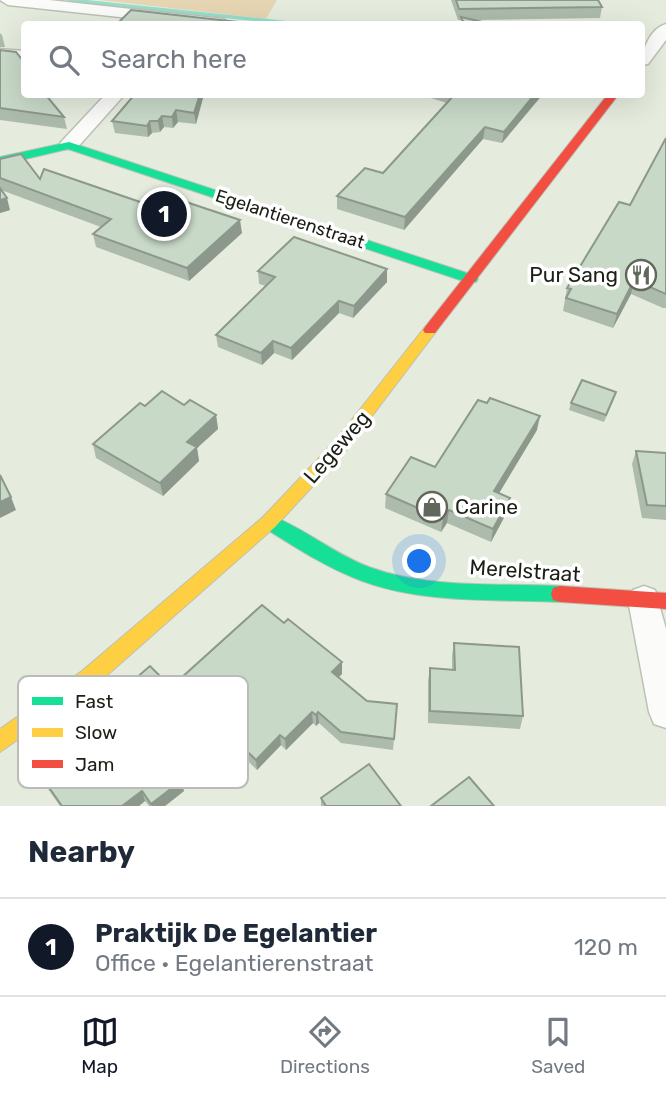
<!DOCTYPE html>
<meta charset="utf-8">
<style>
:root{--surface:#fff;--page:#f2f2f3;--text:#1f2937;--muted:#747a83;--line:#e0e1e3;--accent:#111827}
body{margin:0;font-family:Rubik,sans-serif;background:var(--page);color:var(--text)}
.you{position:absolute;left:420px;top:562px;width:24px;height:24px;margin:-18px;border:5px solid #fff;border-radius:50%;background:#1a73e8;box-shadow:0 0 0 10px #1a73e833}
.badge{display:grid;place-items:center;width:46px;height:46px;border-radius:50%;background:var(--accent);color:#fff;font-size:23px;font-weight:700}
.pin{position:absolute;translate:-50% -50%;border:4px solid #fff;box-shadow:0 2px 7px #0006}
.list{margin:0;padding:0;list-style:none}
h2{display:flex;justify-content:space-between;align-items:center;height:91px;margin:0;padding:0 28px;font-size:30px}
h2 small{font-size:23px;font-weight:400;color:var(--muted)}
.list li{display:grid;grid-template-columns:46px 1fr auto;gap:21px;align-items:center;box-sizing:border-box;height:98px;padding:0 28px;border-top:2px solid var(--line)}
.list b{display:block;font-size:26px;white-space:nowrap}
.list p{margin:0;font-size:23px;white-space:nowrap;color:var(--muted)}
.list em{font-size:23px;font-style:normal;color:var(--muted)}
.icon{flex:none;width:38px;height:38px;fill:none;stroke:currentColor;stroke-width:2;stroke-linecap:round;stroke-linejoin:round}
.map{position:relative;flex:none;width:666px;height:806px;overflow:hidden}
.search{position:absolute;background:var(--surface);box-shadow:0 7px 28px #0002;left:21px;right:21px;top:21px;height:77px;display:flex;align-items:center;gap:18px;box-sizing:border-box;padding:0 24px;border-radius:7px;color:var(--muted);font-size:26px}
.sheet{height:189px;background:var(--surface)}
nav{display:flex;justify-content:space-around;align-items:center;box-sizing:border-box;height:98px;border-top:2px solid var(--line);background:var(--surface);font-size:19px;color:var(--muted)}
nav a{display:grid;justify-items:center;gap:4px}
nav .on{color:var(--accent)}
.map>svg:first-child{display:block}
.green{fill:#e5d5b2}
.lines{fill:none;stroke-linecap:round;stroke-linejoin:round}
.stream{fill:#94deca;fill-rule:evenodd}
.street-casing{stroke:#bcc1b6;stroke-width:3}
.fast-casing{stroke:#bcc1b6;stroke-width:2}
.slow-casing{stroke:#bcc1b6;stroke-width:2}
.jam-casing{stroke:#bcc1b6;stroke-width:2}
.street{fill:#fbfcfa;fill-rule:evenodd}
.fast{fill:#16e098;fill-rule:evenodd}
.slow{fill:#ffcf43;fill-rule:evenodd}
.jam{fill:#f24e42;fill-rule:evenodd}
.wall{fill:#acbbac}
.shaded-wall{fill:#8c988c}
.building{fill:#c8d9c8;stroke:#8c988c;stroke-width:2}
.labels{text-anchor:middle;stroke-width:7;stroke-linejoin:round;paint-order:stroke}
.far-street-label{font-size:18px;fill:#1b1f16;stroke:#fff}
.poi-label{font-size:21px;fill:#1b1f16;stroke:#fff;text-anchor:end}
.street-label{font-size:21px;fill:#1b1f16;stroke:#fff}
.key{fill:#fff;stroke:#bbbcb9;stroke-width:2}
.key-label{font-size:19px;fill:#1b1f16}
</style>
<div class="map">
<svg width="666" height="806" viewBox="0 0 666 806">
<rect width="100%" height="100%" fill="#e5ecde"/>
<path class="green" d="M100,0h177l-11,19z"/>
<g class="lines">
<path class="stream" d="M67,0h20l209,22 3,2h-16l-213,-22z"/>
<g class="street-casing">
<g id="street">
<path d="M0,0h49l174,19 8,5h-46l-177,-19z"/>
<path d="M666,24v16l-18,24 -6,1c0,-16 8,-36 24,-41z"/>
<path d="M0,49l24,2v10l-24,-2z"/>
<path d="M106,94h19l-49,55h-14l-3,-4 3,-4z"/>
<path d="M644,586l11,4 11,39v99l-12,-4 -5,-12 -21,-112 5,-10z"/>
</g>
</g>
<g class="fast-casing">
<g id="fast">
<path d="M69,142l407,134 2,3 -2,3h-10l-398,-133 -68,16v-8z"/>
<path d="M269,515c32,11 65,39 100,52 59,22 129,16 191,19l7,2 2,6 -2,6 -7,2c-65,-3 -136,2 -198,-21 -35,-13 -67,-34 -99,-54l-3,-5 3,-5z"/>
</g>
</g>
<g class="slow-casing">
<path id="slow" d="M430,325l5,2 2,3 -2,3 -88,116 -72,78 -179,158 -96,67v-23l82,-58 181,-154 72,-76 90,-114z"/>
</g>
<g class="jam-casing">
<g id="jam">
<path d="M608,94h11l-184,239h-10l-2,-3 2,-3z"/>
<path d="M560,586l106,7v16l-106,-7 -7,-2 -2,-6 2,-6z"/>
</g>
</g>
<use href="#street" class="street"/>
<use href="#fast" class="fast"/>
<use href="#slow" class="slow"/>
<use href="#jam" class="jam"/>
</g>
<g class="wall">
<path d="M451,0h147l4,7 -2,11 -125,2 16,4h-31l1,-4h-3z"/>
<path d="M0,33l2,2 3,12h-5z"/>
<path d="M0,50l47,46 17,21 3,12 -67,-9z"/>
<path d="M135,94h69l-8,30 -18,-2 -5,6 -9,-1 -4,5 -8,1 -4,4 -33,-4 -3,-12z"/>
<path d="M418,94h125l-41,49 -19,-4 -79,91 -67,-21v-13l46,-23 64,-70z"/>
<path d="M666,138v170h-3l-32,-14 -18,34 -50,-17 4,-23 63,-83z"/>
<path d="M0,159l40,20 109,26 93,28 -53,48 -93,-34 -3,-13 8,-7 -100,-37 9,20 -10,3z"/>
<path d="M258,271l129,11 -34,36 -14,-5 -47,47 -18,-7 -12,12 -44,-18 -2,-12 50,-49 -7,-2z"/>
<path d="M614,399l-10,23 -35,-12 2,-7z"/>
<path d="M184,405l32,10 2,14 -21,19 2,13 -36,35 -67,-38 -3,-14 52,-38z"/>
<path d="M537,430l-38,63 11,5 -3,14 -16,30 -44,-19 -6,9 -56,-24 1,-14 49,-27z"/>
<path d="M636,451l30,2v67l-24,-2 -10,-54z"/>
<path d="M454,643l69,73 -3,13 -92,-6v-42l2,-13 22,2v-15z"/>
<path d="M342,674l-4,3 29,24 30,3 -4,46 -52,-7 -22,-20 -3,3 -3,-3 -27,27 -5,-5 -24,25 -35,-34 -45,40 7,15 -19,15h-16l-4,-5 -6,5h-79l-12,-17 -5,-10 98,-75 -9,-9 -3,-11 42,3z"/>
<path d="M321,798l80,8h-80z"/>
</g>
<g class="shaded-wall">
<path d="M200,94h4l-8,30 -2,-11z"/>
<path d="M535,94h8l-41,49 2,-11z"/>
<path d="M176,110l2,12 -5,6 -1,-11z"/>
<path d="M162,116l2,11 -4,5 -2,-11z"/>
<path d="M150,121l2,12 -4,4 -1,-11z"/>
<path d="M485,127l-2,12 -79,91 1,-13z"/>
<path d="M7,198l3,12 -10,3v-13z"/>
<path d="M240,220l2,13 -53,48 -2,-13z"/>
<path d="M387,269v13l-34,36 1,-12z"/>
<path d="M634,280l-3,14 -18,34 4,-14z"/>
<path d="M339,301v12l-47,47 -1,-12z"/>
<path d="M273,341l1,12 -12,12 -1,-12z"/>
<path d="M216,415l2,14 -21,19 2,13 -36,35 -3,-13 27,-41z"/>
<path d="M540,416l-3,14 -45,75 2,-14z"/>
<path d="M11,497l5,13 -16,8v-16z"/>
<path d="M510,498l-3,14 -16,30 2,-13z"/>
<path d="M449,510l-2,13 -6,9 2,-13z"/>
<path d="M342,662v12l-10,10v-12z"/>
<path d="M312,712l1,11 -27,27 -1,-11z"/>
<path d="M318,712l1,11 -3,3v-11z"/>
<path d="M220,725l2,11 -48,43 -3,-11z"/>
<path d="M280,735l1,10 -24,25 -1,-10z"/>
<path d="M181,781l3,10 -19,15h-13l-1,-2z"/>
<path d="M142,791l3,10 -6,5h-17z"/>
</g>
<g class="building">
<path d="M456,0h142l4,7 -143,2z"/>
<path d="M131,10l125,14h-139z"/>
<path d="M461,17l30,7h-27z"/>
<path d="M0,50l16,2 8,10v32h21l19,23 -64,-9z"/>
<path d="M135,94h65l-6,19 -18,-3 -4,7 -10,-1 -4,5h-8l-3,5 -35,-5z"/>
<path d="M455,94h80l-31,38 -19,-5 -80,90 -68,-21 28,-28 18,5z"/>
<path d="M666,138v156l-32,-14 -17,34 -51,-16 5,-9 -4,-1 52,-86 11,3z"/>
<path d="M21,154l19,25 4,-10 105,36 13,-11 78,26 -53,48 -94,-34 18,-15 -111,-41v-19z"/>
<path d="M0,188l7,10 -7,2z"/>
<path d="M294,237l93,32 -33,37 -15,-5 -48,47 -18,-7 -12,12 -45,-18 59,-58 -17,-6z"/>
<path d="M582,380l34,12 -10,23 -35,-12z"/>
<path d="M162,391l22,14 6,-5 26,15 -29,27 10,5 -37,36 -67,-39 47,-41 5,3z"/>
<path d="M490,398l50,18 -46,75 16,7 -17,31 -44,-19 -6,9 -57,-25 25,-37 24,10 43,-67 9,3z"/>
<path d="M636,451l30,2v53l-19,-1z"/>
<path d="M0,475l11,22 -11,5z"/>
<path d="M262,605l22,18 4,-4 54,43 -10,10 35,29 30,3 -3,35 -53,-7 -23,-20 -2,3 -4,-3 -27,27 -5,-4 -24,25 -36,-35 -49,43 10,13 -30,23 -9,-13 -20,15h-60l-19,-27 103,-78 -17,-17 21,-18 21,21z"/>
<path d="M454,643l65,4 4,69 -93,-5v-43l25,2z"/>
<path d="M369,764l32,42h-75l-5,-8z"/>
<path d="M469,777l25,29h-63z"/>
</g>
<defs>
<g id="restaurant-ring" transform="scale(1.575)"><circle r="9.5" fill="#fff" stroke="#62675c" stroke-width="1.5"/><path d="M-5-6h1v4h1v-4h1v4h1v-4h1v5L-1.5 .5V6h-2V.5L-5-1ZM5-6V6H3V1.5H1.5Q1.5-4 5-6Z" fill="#62675c"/></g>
<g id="shop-ring" transform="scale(1.575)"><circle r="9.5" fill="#fff" stroke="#62675c" stroke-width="1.5"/><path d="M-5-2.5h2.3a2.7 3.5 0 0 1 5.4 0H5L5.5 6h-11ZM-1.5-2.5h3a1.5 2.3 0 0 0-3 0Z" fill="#62675c"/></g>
</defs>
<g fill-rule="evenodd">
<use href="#restaurant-ring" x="641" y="275"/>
<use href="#shop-ring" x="432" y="507"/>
</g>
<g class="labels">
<g class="far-street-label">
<text transform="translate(290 219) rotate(18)" y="6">Egelantierenstraat</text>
</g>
<g class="poi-label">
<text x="618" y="282">Pur Sang</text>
<text x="455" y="514" text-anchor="start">Carine</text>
</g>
<g class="street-label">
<text transform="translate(337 447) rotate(-49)" y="7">Legeweg</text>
<text transform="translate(525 571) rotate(4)" y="7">Merelstraat</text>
</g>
</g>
<rect x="18" y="676" width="230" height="112" rx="10" class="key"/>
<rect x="32" y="697" width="31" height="8" fill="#16e098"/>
<rect x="32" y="728" width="31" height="9" fill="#ffcf43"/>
<rect x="32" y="760" width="31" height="8" fill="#f24e42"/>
<g class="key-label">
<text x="75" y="708">Fast</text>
<text x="75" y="739">Slow</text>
<text x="75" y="771">Jam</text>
</g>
</svg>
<div class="you"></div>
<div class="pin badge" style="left:164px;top:214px">1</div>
<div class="search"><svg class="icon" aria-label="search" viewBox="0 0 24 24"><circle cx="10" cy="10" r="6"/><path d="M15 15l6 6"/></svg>Search here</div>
</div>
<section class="sheet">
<h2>Nearby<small></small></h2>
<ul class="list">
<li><span class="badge">1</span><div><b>Praktijk De Egelantier</b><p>Office · Egelantierenstraat</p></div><em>120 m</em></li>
</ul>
</section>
<nav>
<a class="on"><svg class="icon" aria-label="map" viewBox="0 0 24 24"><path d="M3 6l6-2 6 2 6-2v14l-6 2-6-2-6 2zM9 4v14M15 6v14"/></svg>Map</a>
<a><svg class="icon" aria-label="directions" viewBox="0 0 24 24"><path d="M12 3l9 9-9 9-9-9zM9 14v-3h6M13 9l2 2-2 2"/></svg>Directions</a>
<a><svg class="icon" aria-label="saved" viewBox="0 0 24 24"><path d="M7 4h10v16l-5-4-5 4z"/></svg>Saved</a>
</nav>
